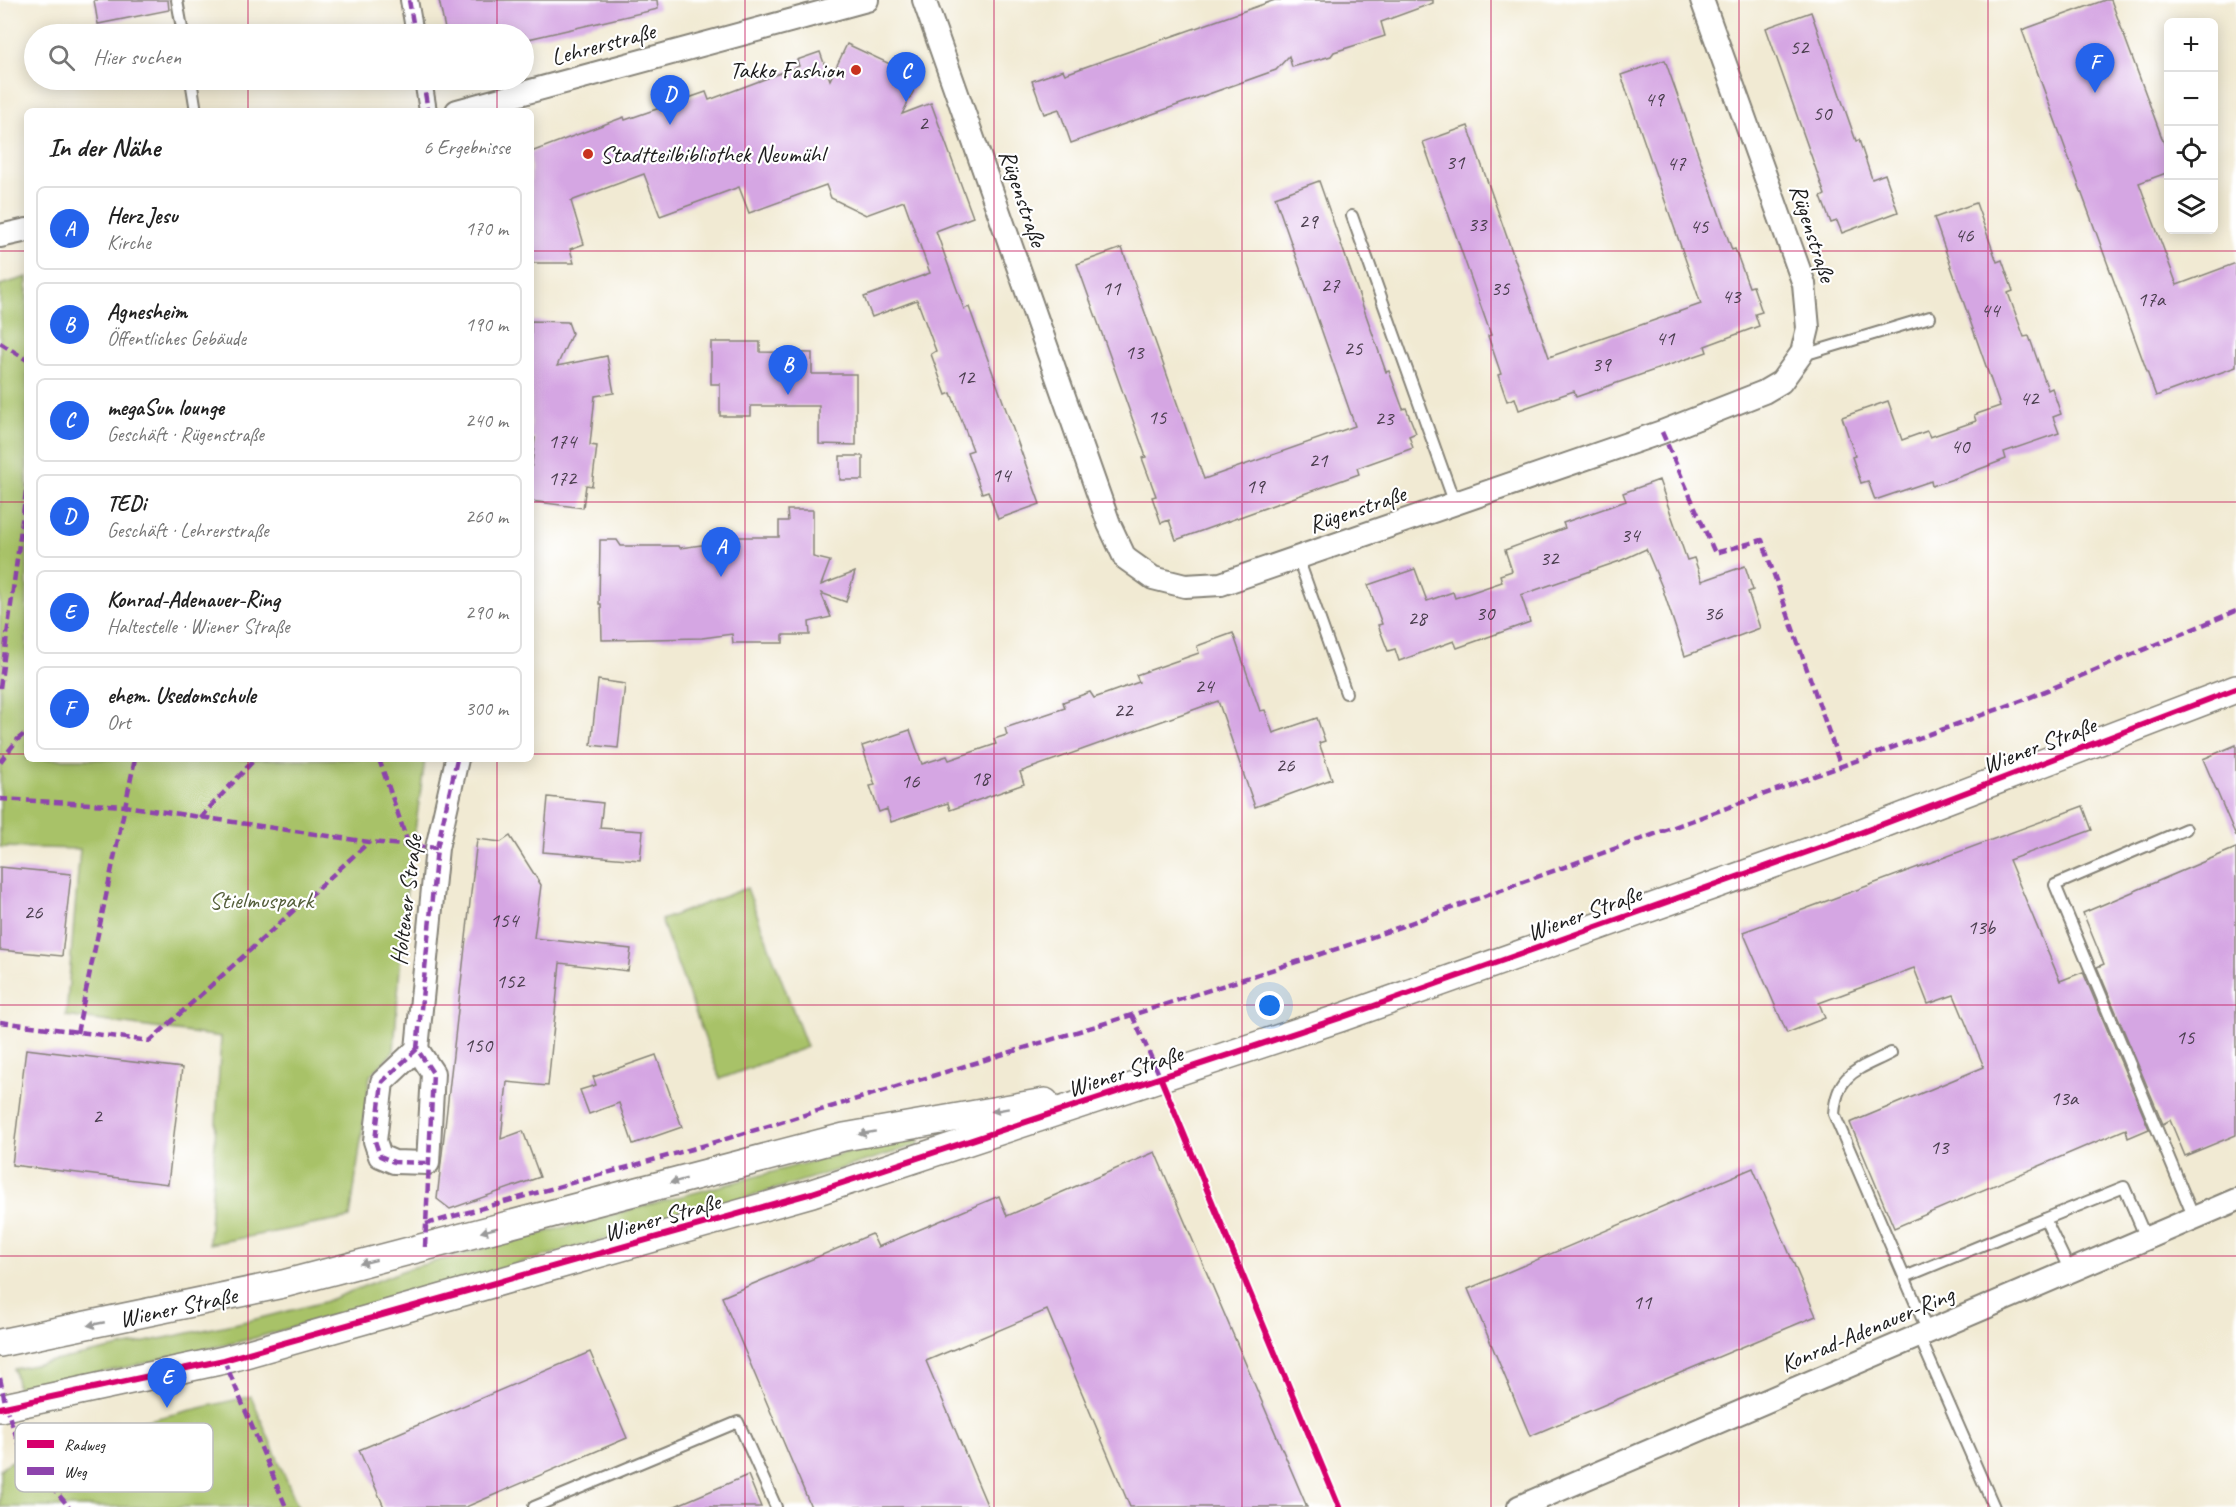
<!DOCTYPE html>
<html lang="de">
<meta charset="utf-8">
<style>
:root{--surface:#fff;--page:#f6f6f6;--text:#222;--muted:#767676;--line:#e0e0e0;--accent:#2563eb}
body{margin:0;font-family:Caveat,sans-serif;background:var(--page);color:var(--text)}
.controls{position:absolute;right:18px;top:18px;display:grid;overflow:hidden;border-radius:9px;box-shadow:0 3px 15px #0003}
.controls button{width:54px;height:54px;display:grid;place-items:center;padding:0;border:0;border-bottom:2px solid var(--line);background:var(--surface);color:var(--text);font:30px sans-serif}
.you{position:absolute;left:1270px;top:1006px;width:21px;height:21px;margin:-15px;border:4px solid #fff;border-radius:50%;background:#1a73e8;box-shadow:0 0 0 9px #1a73e833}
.badge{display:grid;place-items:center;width:39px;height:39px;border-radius:50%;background:var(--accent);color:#fff;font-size:20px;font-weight:700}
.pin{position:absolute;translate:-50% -50px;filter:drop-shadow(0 2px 3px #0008)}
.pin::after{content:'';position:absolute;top:32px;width:21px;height:18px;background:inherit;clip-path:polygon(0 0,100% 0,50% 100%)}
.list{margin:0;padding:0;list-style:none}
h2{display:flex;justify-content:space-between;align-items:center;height:78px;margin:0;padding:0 24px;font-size:26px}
h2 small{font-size:20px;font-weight:400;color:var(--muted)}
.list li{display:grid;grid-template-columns:39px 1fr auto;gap:18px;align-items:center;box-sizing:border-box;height:84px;margin:0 12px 12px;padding:0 12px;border:2px solid var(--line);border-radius:9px}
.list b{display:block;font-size:22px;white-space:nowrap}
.list p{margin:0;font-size:20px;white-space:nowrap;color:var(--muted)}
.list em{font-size:20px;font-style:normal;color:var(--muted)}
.icon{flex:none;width:33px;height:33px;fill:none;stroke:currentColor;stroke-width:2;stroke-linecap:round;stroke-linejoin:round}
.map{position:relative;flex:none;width:2236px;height:1507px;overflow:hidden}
.search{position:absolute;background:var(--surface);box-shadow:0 3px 15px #0003;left:24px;top:24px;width:510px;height:66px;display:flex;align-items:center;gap:15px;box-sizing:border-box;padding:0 21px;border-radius:33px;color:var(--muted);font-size:22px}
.panel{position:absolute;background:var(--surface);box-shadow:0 3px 15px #0003;left:24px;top:108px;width:510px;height:654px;border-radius:9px}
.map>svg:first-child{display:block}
.green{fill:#a8c268;stroke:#626f42;stroke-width:1.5}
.building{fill:#d5a6e3}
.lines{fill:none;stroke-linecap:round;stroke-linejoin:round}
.service-casing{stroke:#868378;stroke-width:14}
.pedestrian-casing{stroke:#868378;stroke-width:20}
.minor-casing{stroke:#868378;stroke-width:26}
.tertiary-casing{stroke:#868378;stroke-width:30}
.service{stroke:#fff;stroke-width:10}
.pedestrian{stroke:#fff;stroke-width:16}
.minor{stroke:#fff;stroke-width:22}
.tertiary{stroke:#fff;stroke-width:27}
.quiet{stroke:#8e44ad;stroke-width:4.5;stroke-dasharray:9 4.5;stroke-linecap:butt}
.cycleway-casing{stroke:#fff;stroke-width:10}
.cycleway{stroke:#d6006c;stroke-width:6}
.oneway{fill:#999}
.grid{fill:none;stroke:#c2185b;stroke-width:1.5;stroke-opacity:0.55}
.poi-dot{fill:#c8321e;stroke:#fff;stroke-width:2}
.labels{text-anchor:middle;stroke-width:4.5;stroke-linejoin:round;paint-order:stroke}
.number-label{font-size:21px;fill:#4a3e4e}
.street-label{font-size:24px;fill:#1c1c1c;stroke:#fff}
.poi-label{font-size:24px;fill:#1c1c1c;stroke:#fff;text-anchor:end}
.park-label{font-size:24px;fill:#545e3a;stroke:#fff}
.key{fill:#fff;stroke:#bbb;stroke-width:1.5}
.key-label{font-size:16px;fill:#1c1c1c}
</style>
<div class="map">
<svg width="2236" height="1507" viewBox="0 0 2236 1507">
<rect width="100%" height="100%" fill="#fff"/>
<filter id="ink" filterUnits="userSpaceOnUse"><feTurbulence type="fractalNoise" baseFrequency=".0167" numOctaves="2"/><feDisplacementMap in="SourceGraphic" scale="12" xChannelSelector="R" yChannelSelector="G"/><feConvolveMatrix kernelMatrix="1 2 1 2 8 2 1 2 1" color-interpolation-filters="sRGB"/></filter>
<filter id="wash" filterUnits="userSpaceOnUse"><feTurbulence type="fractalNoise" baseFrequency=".008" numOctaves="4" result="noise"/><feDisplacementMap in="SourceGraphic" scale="24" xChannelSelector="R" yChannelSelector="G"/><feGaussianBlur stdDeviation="1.35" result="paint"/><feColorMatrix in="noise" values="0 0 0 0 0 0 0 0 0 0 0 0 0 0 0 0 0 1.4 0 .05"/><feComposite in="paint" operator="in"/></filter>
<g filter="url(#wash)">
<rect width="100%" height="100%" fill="#f1ead3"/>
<g class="green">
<path d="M27,277v482h398l-21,151 -10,141 -24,25 -20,142 -141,26 12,-207 -155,-21 14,-167 -80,-2v-562z"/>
<path d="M747,888l60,159 -87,32 -59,-159z"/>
<path d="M916,1138l4,3 -2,4 -217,67 -450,127 -123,28 -110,22 -4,-20 238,-49 72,-18 83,-33 452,-120z"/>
<path d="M251,1396l47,111h-298v-37l5,-5 26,-14 -2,-3z"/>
</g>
<g id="blocks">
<g class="building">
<path d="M94,0h74l1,10 -71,14z"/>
<path d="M439,0h218l1,9 -134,31v-6h-78z"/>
<path d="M1275,0h158v3l-52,19 4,14 -51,16 -3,4 -39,11 -3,-11 -13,14 -205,73 -12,-34 -15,5 -12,-33 31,-11 2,4z"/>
<path d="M2105,0h6l58,157v15l-30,11 38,102 59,-22v104l-80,29 -134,-366z"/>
<path d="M1811,12l45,129 3,-1 13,39 13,-5 13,38 -56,21 -5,-12 -6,2 -10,-26 4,-2 -59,-167z"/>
<path d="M847,44l73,34 -18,36 29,-11 42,114 -37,14 28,78 5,-2 71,197 -42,15 -10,-28 -6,2 -15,-41 6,-2 -22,-57 -5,2 -15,-41 5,-3 -19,-51 -45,17 -8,-20 66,-24 -26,-72 -38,14 -35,-17 -5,-13 -77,28 -10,-26 -79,29 -16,-42 -73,27 13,43 -14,5 4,14h-43v-111l93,-35 1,3 81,-28 3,8 90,-34 -2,-6 23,-8 10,28z"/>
<path d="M1665,60l67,190 3,-1 14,38 4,-1 9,26 -7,2 4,12 -54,20 2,6 -131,45 -2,-6 -55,19 -4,-12 -8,3 -9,-26 3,-1 -13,-38 3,-1 -68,-193 45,-16 81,231 152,-53 -80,-229z"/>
<path d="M1319,181l67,191 3,-1 14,38 3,-1 10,25 -7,3 4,12 -56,20 2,6 -183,66 -7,-20 -8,3 -9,-26 4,-1 -14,-38 4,-1 -69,-193 45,-16 82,231 151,-53 -80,-229z"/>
<path d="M1976,203l21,59 5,-2 11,31 -5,2 16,44 5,-1 19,54 4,-2 9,26 -8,3 6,16 -55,19 2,7 -47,18 -27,9 -1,-5 -56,19 -7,-19 -7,2 -9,-26 3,-1 -13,-39 46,-16 14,39 25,-9 3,6 46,-16 -2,-6 26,-9 -66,-188z"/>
<path d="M531,321l37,1 4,11 -15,33 50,-10 7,37 -19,3 -5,49 7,1 -5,40 -6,-1 -3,23 -52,-7v-30l4,-33h-4z"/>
<path d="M711,342h49v10l52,1v21h44v71l-37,-1v-38h-68v10h-31v-32h-9z"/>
<rect x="840" y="456" width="23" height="24"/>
<path d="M1659,480l28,80 7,-2 8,23 43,-15 8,24 -5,2 12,36 -75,28 -23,-69 -16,-38 -26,12 -99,34 9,27 -73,26 -3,-7 -55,20 -4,-12 -7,2 -10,-26 4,-1 -14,-39 47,-16 12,32 26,-9 2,6 47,-16 -2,-7 12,-4 -7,-21 60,-22 -2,-5 63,-22 -3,-8z"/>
<path d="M787,510h26v47l17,4 -9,24 34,-13 -9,30 -25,-9 10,24 -22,5 1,13h-27v8h-50l-1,-9 -30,4 -100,2 -1,-36h-2l1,-64h17l4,6h58l1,2 51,-7v-4h48v-16h9z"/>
<path d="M1233,633l27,78 5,-1 8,23 44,-15 8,23 -6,2 13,36 -77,28 -37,-106 -198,71 4,12 -74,26 -2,-7 -57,19 -4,-13 -8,3 -9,-26 5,-1 -13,-39 48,-16 12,34 25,-8 2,4 47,-16 -2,-5 13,-4 -2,-7 60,-20 -2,-6 27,-10 4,6 45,-16 -3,-7 63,-22 -2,-7z"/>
<path d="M598,680l27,4 -7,64 -27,-3z"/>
<path d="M2236,745v91l-33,-77z"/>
<path d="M548,797l55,6 -3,25 43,3 -3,29 -97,-8z"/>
<path d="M2083,806l9,24 -83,30 51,121 23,-9 66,157 -21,9 -2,-9 -232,99 -44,-105 134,-56 -30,-72 -26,9 -14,-36 -95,35 6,15 -38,15 -44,-101z"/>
<path d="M510,836l31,49 -7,53 97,11 -3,22 -68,-8 -12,123 -41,-4 -6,57 22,-8 17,46 -90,32 -13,-10 40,-360 24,3z"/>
<path d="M2236,848v287l-51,21 -15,-36 -7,4 -66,-157 7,-3 -21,-51z"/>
<path d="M0,867l71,7 -9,82 -62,-6z"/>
<path d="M26,1049l156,19 -14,116 -156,-19z"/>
<path d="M656,1055l26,72 -49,17 -14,-41 -30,11 -9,-24 16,-5 -3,-8z"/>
<path d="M1155,1152l152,355h-177l-83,-197 -121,51 62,146h-177l-89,-210 150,-63 6,13 121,-51 8,20z"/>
<path d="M1753,1168l63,148 -286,120 -62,-147z"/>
<path d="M590,1352l37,86 -161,69h-82l-25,-57z"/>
<path d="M748,1475l13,32h-88z"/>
</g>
</g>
</g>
<g filter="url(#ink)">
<use href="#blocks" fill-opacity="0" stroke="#868378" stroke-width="1.5"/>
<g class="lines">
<g class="service-casing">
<g id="service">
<path d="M177,0l6,34"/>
<path d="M191,80l5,31"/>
<path d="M1352,216l103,288"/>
<path d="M1800,356l130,-39"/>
<path d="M1298,558l48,135"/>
<path d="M2186,829l-131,56 139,333"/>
<path d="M1891,1053c-33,17 -54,19 -57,61l94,218"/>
<path d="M2045,1219l79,-32 22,51"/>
<path d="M1905,1277l140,-58 25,52"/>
<path d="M1919,1336l75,171"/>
<path d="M534,1507l204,-85 38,85"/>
</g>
</g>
<g class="pedestrian-casing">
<g id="pedestrian">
<path d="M409,0l6,34"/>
<path d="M423,80l5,31"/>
</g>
</g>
<g class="minor-casing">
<g id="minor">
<path d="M924,0l185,524 16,34 28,20 32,8 36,-2 441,-152 102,-40 17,-10 21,-29 6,-25 -4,-44 -102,-284"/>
<path d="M457,111l410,-111"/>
<path d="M0,236l27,-6"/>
<path d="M417,1049l-35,33 -7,59 5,15 14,6 34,1 5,-90 -16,-24 20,-201 20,-89"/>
<path d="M1519,1507l717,-307"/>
</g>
</g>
<g class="tertiary-casing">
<g id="tertiary">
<path d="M0,1343l283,-59 561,-147 201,-35"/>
<path d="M0,1408l224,-48 588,-167 528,-175 504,-179 392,-150"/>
</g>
</g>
<use href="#service" class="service"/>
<use href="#pedestrian" class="pedestrian"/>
<use href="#minor" class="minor"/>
<use href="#tertiary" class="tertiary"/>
<g class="quiet">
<path d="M409,0l6,34"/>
<path d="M423,80l5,31"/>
<path d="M0,343l27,17"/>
<path d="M1662,432l53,121 47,-13 79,227"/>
<path d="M0,688l27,-204"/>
<path d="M379,759l30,87"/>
<path d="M0,762l18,-23 9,-7"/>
<path d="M0,799l125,7 244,36 68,6"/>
<path d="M200,818l55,-59"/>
<path d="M1132,1015l30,66"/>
<path d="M0,1022l150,19 219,-199"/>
<path d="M77,1033l58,-274"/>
<path d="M417,1049l-35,33 -7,59 5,15 14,6 34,1"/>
<path d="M426,1224l280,-79 426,-130 229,-74 665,-242 210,-88"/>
<path d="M425,1247l8,-174 -16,-24 20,-201 20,-89"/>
<path d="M224,1360l62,147"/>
<path d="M0,1378l6,29 15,43 48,57"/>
</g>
<g class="cycleway-casing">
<g id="cycleway">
<path d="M1161,1079l178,428"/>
<path d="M0,1408l224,-48 588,-167 528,-175 504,-179 392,-150"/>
</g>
</g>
<use href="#cycleway" class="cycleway"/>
</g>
<defs><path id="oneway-solid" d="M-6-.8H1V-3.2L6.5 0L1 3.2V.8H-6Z" transform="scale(1.5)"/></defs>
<g class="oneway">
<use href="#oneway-solid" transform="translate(1000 1110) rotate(170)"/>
<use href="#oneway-solid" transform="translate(867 1133) rotate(170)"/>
<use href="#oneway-solid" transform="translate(678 1181) rotate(165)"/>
<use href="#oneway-solid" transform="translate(489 1230) rotate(165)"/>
<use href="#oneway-solid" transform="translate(368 1262) rotate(166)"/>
<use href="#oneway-solid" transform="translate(96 1324) rotate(169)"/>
</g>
</g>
<path class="grid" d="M248,0v34M497,0v34M745,0v1507M994,0v1507M1242,0v1507M1491,0v1507M1739,0v1507M1988,0v1507M248,80v31M497,80v31M0,251h27M531,251h1705M0,502h27M531,502h1705M0,754h27M531,754h1705M248,759v748M497,759v748M0,1005h2236M0,1256h2236"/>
<g class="poi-dot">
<circle cx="856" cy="70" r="6"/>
<circle cx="588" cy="154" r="6"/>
</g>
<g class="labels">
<g class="number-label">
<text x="1799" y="54">52</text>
<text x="1654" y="106">49</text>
<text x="1822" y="120">50</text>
<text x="923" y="130">2</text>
<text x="1455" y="169">31</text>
<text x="1676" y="170">47</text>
<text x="1308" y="228">29</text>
<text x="1477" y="231">33</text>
<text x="1699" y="233">45</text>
<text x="1964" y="242">46</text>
<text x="1330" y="292">27</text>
<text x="1111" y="295">11</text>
<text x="1500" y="295">35</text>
<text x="1731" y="303">43</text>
<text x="2151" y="306">17a</text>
<text x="1990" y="317">44</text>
<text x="1665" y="345">41</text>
<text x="1353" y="355">25</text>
<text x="1134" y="359">13</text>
<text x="1601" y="371">39</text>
<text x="965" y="384">12</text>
<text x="2029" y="405">42</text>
<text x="1157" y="424">15</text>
<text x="1384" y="425">23</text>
<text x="562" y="448">174</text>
<text x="1960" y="453">40</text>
<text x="1318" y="467">21</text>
<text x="1001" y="482">14</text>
<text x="562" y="485">172</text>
<text x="1255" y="493">19</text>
<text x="1630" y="542">34</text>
<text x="1549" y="565">32</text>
<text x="1485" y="620">30</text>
<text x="1713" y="620">36</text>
<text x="1417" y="625">28</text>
<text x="1204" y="693">24</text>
<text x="1123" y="717">22</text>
<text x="1285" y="772">26</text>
<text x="980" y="785">18</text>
<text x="910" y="788">16</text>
<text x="33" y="919">26</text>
<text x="504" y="927">154</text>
<text x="1981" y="934">13b</text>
<text x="510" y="988">152</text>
<text x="2185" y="1044">15</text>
<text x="478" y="1052">150</text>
<text x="2064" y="1105">13a</text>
<text x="97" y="1123">2</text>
<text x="1939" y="1154">13</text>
<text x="1642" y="1309">11</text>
</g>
<g class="street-label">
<text transform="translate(603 44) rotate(-15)" y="8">Lehrerstraße</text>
<text transform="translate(1023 198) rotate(71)" y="8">Rügenstraße</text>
<text transform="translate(1813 233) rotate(72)" y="8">Rügenstraße</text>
<text transform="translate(1357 509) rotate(-19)" y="8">Rügenstraße</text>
<text transform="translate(2039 745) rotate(-21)" y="8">Wiener Straße</text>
<text transform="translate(406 900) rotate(-83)" y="8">Holtener Straße</text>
<text transform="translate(1584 913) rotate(-20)" y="8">Wiener Straße</text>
<text transform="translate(1125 1071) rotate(-18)" y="8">Wiener Straße</text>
<text transform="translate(662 1217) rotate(-16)" y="8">Wiener Straße</text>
<text transform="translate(178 1307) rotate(-12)" y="8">Wiener Straße</text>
<text transform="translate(1867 1329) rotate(-23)" y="8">Konrad-Adenauer-Ring</text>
</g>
<g class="poi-label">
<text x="844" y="78">Takko Fashion</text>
<text x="600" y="162" text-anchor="start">Stadtteilbibliothek Neumühl</text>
</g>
<g class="park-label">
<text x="261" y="908">Stielmuspark</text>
</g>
</g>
<rect x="15" y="1423" width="198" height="69" rx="9" class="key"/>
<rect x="27" y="1440" width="27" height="8" fill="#d6006c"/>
<rect x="27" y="1467" width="27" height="8" fill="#8e44ad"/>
<g class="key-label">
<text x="64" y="1450">Radweg</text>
<text x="64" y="1477">Weg</text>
</g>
</svg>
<div class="controls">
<button>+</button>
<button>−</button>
<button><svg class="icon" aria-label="locate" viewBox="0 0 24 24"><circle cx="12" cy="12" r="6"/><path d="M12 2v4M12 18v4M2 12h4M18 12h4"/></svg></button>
<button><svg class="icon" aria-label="layers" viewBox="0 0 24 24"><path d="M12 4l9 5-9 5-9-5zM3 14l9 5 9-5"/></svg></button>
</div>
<div class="you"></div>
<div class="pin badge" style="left:721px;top:577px">A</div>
<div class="pin badge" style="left:788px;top:395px">B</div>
<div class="pin badge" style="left:906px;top:102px">C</div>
<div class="pin badge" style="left:670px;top:125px">D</div>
<div class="pin badge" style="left:167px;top:1408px">E</div>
<div class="pin badge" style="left:2095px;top:93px">F</div>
<div class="search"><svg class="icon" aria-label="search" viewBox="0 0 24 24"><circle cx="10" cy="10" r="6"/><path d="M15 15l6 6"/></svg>Hier suchen</div>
<section class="panel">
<h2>In der Nähe<small>6 Ergebnisse</small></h2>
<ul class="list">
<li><span class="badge">A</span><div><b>Herz Jesu</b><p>Kirche</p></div><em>170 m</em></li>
<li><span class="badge">B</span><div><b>Agnesheim</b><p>Öffentliches Gebäude</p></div><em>190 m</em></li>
<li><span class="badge">C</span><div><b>megaSun lounge</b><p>Geschäft · Rügenstraße</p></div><em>240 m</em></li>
<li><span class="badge">D</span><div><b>TEDi</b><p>Geschäft · Lehrerstraße</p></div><em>260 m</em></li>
<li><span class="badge">E</span><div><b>Konrad-Adenauer-Ring</b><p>Haltestelle · Wiener Straße</p></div><em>290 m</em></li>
<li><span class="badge">F</span><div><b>ehem. Usedomschule</b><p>Ort</p></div><em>300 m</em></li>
</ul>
</section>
</div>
